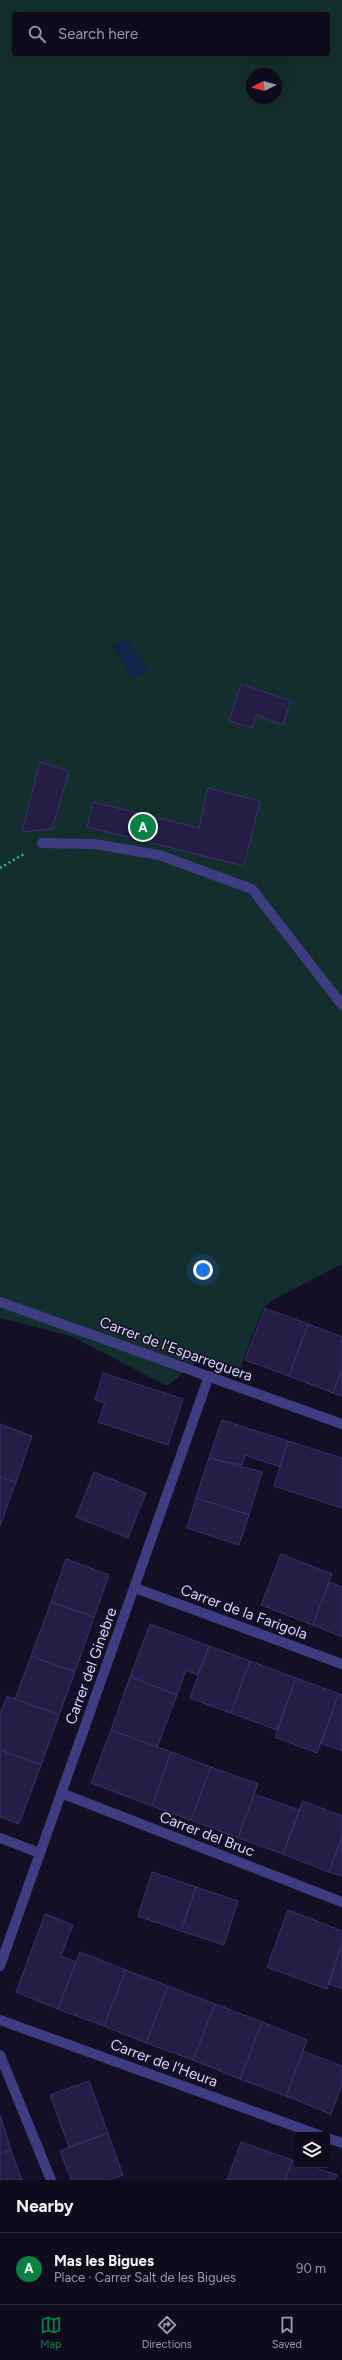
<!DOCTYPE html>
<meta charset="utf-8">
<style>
:root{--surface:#0e0c1c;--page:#171525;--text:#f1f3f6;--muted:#9b9ba3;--line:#2e2c3b;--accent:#0b8043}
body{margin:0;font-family:Figtree,sans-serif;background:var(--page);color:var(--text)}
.controls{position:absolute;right:12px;bottom:12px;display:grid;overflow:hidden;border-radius:4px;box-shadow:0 4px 16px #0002}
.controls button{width:36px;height:36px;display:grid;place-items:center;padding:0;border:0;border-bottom:1px solid var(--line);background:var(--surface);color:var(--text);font:20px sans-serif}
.compass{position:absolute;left:246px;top:68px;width:36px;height:36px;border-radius:50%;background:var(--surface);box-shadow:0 4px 16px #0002;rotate:264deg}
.you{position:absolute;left:203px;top:1270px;width:14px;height:14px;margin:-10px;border:3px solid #fff;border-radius:50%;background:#1a73e8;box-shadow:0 0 0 6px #1a73e833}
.badge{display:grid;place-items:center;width:26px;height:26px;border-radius:50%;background:var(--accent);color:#fff;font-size:13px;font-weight:700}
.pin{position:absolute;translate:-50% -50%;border:2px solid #fff;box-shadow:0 1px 4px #0006}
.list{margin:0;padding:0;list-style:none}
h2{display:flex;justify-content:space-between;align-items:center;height:52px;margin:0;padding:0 16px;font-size:17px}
h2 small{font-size:13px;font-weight:400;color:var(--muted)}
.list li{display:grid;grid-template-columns:26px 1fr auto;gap:12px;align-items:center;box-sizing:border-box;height:72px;padding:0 16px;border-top:1px solid var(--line)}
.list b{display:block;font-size:15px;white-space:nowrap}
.list p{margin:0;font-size:13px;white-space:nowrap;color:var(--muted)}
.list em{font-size:13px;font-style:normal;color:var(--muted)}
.icon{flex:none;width:22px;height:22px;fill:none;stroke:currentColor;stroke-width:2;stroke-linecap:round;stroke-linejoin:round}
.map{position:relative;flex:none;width:342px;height:2180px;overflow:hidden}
.search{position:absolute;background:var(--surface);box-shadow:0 4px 16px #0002;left:12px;right:12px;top:12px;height:44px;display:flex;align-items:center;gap:10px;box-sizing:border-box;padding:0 14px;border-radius:4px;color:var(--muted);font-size:15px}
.sheet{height:124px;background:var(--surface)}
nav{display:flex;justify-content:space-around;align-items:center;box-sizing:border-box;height:56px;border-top:1px solid var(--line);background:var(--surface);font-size:11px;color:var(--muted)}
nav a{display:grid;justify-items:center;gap:2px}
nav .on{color:var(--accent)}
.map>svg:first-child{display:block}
.green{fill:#132e2d;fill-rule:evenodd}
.water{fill:#102648}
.building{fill:#241d45;stroke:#3b3070}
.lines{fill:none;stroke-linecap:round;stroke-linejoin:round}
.path{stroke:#34b2a9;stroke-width:2.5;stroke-dasharray:2 3;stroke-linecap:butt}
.minor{stroke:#3e3d82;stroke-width:10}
.labels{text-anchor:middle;stroke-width:3;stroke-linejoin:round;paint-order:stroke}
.street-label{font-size:15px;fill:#d9d5fd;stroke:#131025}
</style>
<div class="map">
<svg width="342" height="2180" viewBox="0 0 342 2180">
<rect width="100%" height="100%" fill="#131025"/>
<path class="green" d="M0,0h342v1264l-69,36 -10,8 -23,61 -36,-13 -37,30 -96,-50 -71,-18zM14,14h314v40h-314zM252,74h24v24h-24z"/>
<path class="water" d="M127,637l21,33 -15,10 -21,-34z"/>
<g class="building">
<path d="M241,684l50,17 -8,24 -27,-10 -4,13 -23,-7z"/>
<path d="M40,762l29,9 -17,58 -30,3z"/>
<path d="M208,788l52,13 -16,65 -157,-39 6,-25 106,26z"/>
<path d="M265,1308l43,16 -19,52 -44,-16z"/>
<path d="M308,1324l34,13v32l-9,24 -44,-17z"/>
<path d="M342,1369v27l-9,-3z"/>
<path d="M103,1373l80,26 -15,46 -70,-23 7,-19 -10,-3z"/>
<path d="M222,1420l66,21 -8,26 -35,-12 -3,10 -33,-7z"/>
<path d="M0,1424l32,12 -16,46 -16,-5z"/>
<path d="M288,1441l54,17v50l-68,-22z"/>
<path d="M209,1458l53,14 -13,43 -53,-17z"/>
<path d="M94,1472l52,21 -18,45 -52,-21z"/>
<path d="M0,1477l16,5 -16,44z"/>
<path d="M196,1498l53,17 -10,30 -52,-17z"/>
<path d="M281,1554l51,20 -19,51 -52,-20z"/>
<path d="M66,1559l43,16 -15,42 -43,-15z"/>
<path d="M329,1582l13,5v50l-29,-12z"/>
<path d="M51,1602l43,15 -19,55 -44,-16z"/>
<path d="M150,1624l59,22 -11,29 -12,-5 -9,25 -47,-18z"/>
<path d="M209,1646l41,15 -19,52 -41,-15z"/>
<path d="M31,1656l44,16 -16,43 -44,-16z"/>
<path d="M250,1661l46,17 -19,52 -46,-17z"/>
<path d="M130,1677l47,18 -20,52 -46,-17z"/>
<path d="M296,1678l43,16 -22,59 -42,-16z"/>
<path d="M339,1694l3,1v56l-21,-8z"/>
<path d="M7,1696l52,19 -18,50 -41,-15v-36z"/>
<path d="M111,1730l60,22 -19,54 -61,-23z"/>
<path d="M0,1750l41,15 -22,59 -19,-7z"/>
<path d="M171,1752l40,15 -20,53 -39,-14z"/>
<path d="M211,1767l47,17 -20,54 -47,-18z"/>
<path d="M254,1794l45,16 -16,44 -45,-16z"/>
<path d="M303,1801l39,15v21l-13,35 -46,-18z"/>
<path d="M342,1837v39l-13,-4z"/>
<path d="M152,1872l44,15 -15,44 -43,-15z"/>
<path d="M196,1887l42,14 -14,44 -43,-14z"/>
<path d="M288,1910l54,21v12l-15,46 -60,-22z"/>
<path d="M45,1914l28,11 -12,31 15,6 -18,47 -42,-17z"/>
<path d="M342,1943v46l-13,-5z"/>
<path d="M80,1952l46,18 -22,56 -46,-17z"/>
<path d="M126,1970l42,16 -22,57 -42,-17z"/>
<path d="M168,1986l47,18 -22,56 -47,-17z"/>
<path d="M215,2004l47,18 -22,57 -47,-19z"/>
<path d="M262,2022l45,18 -21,56 -46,-17z"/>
<path d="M303,2051l39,15v19l-11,29 -45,-18z"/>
<path d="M89,2081l19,52 -39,14 -19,-52z"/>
<path d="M0,2115l11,35 -11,4z"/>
<path d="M108,2133l15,42 -13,5h-39l-11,-29z"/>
<path d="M241,2142l51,18 -7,20h-58z"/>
<path d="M11,2150l3,9 8,21h-22v-26z"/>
<path d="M292,2160l5,1v4h10l30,10 -2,5h-50z"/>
</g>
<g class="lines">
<path class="path" d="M0,868l24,-14"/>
<g class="minor">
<path d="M42,843l52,1 65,11 93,34 90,116"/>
<path d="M0,1302l342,122"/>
<path d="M135,1588l207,76"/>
<path d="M61,1793l281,109"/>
<path d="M0,1838l40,15"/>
<path d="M0,1966l209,-590"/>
<path d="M0,2020l319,115"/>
<path d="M0,2055l51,125"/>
<path d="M327,2138l15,5"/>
</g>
</g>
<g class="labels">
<g class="street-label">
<text transform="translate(176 1349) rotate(20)" y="5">Carrer de l'Esparreguera</text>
<text transform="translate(244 1612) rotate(20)" y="5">Carrer de la Farigola</text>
<text transform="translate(91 1666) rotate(-70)" y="5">Carrer del Ginebre</text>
<text transform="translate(207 1834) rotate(21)" y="5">Carrer del Bruc</text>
<text transform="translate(164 2063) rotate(20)" y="5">Carrer de l'Heura</text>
</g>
</g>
</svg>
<div class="controls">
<button><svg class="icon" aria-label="layers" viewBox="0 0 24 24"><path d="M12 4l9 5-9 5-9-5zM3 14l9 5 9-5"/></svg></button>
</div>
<svg class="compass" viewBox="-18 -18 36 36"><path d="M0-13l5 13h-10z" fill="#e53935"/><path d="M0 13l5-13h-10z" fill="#9b9ba3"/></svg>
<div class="you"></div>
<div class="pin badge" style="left:143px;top:827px">A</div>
<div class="search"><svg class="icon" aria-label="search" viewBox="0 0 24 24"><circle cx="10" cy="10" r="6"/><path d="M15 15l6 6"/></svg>Search here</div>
</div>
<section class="sheet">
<h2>Nearby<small></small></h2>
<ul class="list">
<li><span class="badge">A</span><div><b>Mas les Bigues</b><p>Place · Carrer Salt de les Bigues</p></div><em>90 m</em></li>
</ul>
</section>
<nav>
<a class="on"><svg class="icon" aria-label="map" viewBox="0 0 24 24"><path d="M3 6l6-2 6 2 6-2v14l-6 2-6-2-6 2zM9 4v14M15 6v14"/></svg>Map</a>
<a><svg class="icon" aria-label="directions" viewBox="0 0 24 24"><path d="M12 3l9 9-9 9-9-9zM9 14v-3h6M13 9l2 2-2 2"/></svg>Directions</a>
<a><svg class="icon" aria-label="saved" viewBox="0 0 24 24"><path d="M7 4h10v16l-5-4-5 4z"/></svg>Saved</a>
</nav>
